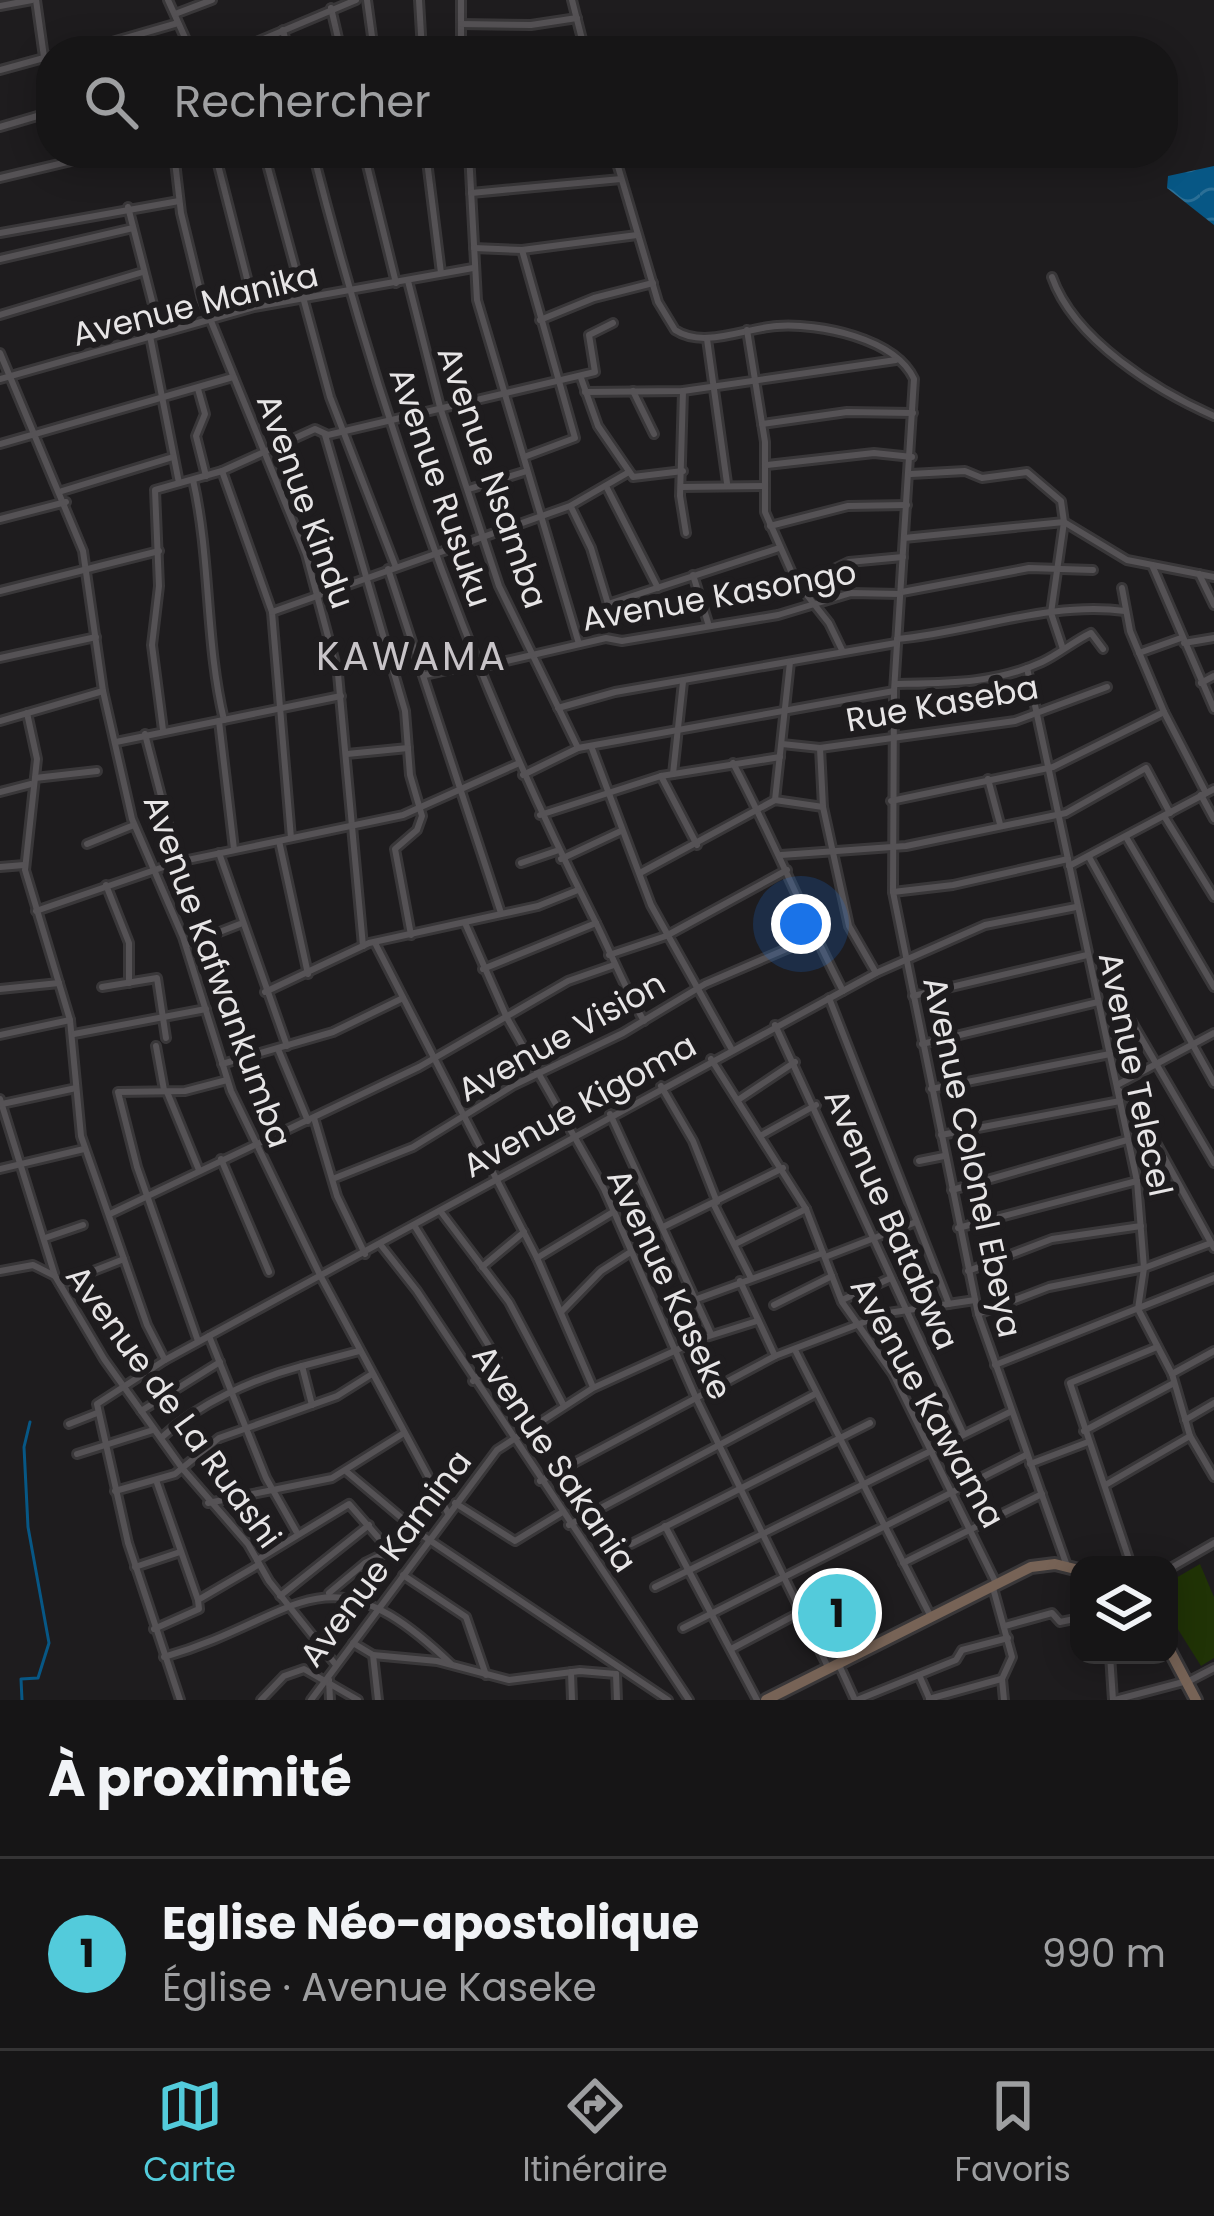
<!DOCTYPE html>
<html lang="fr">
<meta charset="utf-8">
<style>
:root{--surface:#161516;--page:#1f1e1f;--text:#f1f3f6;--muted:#9e9fa1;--line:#353435;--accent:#53cbdb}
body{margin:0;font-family:Poppins,sans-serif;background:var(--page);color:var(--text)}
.controls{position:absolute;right:36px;bottom:36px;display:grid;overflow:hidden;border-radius:24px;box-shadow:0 6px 30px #0003}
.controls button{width:108px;height:108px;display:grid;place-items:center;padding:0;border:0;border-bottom:3px solid var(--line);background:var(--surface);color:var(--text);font:60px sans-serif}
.you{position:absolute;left:801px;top:924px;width:42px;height:42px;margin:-30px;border:9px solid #fff;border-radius:50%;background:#1a73e8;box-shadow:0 0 0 18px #1a73e833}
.badge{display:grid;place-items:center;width:78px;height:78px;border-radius:50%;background:var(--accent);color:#111;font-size:39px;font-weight:700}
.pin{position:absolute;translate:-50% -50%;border:6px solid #fff;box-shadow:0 3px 12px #0006}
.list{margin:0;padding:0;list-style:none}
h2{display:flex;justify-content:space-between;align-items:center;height:156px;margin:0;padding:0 48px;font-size:51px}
h2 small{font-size:39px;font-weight:400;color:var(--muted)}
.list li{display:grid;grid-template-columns:78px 1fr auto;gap:36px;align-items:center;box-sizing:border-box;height:192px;padding:0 48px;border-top:3px solid var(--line)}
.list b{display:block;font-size:45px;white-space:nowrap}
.list p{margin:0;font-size:39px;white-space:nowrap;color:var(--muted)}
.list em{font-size:39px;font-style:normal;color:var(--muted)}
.icon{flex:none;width:66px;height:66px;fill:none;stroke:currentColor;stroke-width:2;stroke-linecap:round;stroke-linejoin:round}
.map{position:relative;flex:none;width:1214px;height:1700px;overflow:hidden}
.search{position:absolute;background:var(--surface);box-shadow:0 6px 30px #0003;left:36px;right:36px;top:36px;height:132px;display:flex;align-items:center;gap:30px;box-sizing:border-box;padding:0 42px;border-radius:48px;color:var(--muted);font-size:45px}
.sheet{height:348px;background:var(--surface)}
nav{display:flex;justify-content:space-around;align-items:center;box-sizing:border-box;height:168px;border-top:3px solid var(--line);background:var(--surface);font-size:33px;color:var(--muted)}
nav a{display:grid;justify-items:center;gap:6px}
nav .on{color:var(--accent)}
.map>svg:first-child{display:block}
.green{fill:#203306}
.water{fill:url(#water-waves)}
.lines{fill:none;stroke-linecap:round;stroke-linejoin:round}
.stream{stroke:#075785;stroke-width:3}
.street-casing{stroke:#393739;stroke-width:12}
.secondary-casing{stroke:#393739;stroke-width:16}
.street{stroke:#555255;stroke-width:6}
.secondary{stroke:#776356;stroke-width:10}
.labels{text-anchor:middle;stroke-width:12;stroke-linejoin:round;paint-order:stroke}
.street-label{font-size:33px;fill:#e7e5e6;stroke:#1e1c1e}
.quarter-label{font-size:39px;letter-spacing:3px;fill:#c8c4c8;stroke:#1e1c1e}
</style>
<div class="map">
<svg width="1214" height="1700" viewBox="0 0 1214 1700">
<defs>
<pattern id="water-waves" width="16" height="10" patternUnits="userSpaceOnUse" patternTransform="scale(3)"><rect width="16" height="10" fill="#075785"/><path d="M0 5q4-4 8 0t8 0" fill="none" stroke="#2b6f96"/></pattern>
</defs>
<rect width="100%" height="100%" fill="#1e1c1e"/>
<path class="green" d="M1200,1564l14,33v61l-13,8 -32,-51v-33z"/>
<path class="water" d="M1214,166v59l-47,-37 1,-12z"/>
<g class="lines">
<path class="stream" d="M22,1700l-1,-21 17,-1 11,-35 -21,-116 -4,-80 6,-25"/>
<g class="street-casing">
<g id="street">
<path d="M36,0l8,57"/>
<path d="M168,0l23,51"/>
<path d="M367,0l7,51"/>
<path d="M419,0l3,51"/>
<path d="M461,0v51"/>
<path d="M572,0l13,51"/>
<path d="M0,6l32,-6"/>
<path d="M331,8l10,43"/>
<path d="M175,14l37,-14"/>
<path d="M461,24l70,1 46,-7"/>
<path d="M283,30l5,21"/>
<path d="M81,51l97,-28"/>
<path d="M235,51l121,-51"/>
<path d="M572,51l12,-3"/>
<path d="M0,70l51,-14"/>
<path d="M0,127l51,-15"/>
<path d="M174,153l7,60 21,86 104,255 32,120 25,272"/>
<path d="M215,153l39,153"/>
<path d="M264,153l66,244 65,168"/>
<path d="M313,153c67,263 156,520 279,762 18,35 32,72 52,106"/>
<path d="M364,153l32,130"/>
<path d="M426,153l15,120"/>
<path d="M469,153l8,147 102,344"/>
<path d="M614,153l44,149 17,28c29,19 70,-2 102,-4 42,-3 118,12 137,53l-20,312 -1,201 85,422 89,252"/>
<path d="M0,178l105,-25"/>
<path d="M471,193l150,-14"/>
<path d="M128,207l32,125"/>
<path d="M0,233l179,-32"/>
<path d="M474,248l48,2 115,-15"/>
<path d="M522,250l53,188 -51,19"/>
<path d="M0,259l133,-31"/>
<path d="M1052,277c22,63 105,114 162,139"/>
<path d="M408,281l32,126 59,179 79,162"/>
<path d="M0,315l143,-43"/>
<path d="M540,320l54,-22 59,-15"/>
<path d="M747,330l18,112v70l30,68 34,43 13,27"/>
<path d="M150,336l29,147"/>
<path d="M707,339l20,144"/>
<path d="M0,353l83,198 20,140 29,128 51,118 48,154 90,186 127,236"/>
<path d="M581,378l17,48 35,51 50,-6"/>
<path d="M0,379l254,-72 219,-39"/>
<path d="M198,389l7,25 -9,22 10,40"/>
<path d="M633,391l21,43"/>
<path d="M683,391l-3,105 6,37"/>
<path d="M585,392l98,-1 213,-31"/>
<path d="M762,424l85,-12 66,1"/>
<path d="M325,435l80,276 5,64 12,41 -5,14 -22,19 16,86"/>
<path d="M0,444l233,-67"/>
<path d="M767,465l107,-12 38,4"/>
<path d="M222,471l50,141 19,226"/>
<path d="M911,474l54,-3 17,7 45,-6 34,29 3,21 -13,91 12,36"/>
<path d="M193,480c18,79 12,161 31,240"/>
<path d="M681,487l83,-1"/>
<path d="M607,488l51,100"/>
<path d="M469,489l58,-18"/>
<path d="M62,491l111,-34"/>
<path d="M571,507l20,41 17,56 171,-56"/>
<path d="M0,519l66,-17"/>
<path d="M770,526l78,-20 59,-1"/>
<path d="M904,538l160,-16 63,38 87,17"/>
<path d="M1152,565l62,144"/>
<path d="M388,569l113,344"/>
<path d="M1199,574l15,31"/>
<path d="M693,575l16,51"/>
<path d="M799,586l50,-24 54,-5"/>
<path d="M0,591l159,-40"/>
<path d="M902,592l127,-24 64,2"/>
<path d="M272,612l298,-106 59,-34"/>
<path d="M897,639c76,-7 151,-38 228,-28"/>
<path d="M1184,643l30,-5"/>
<path d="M1139,653l42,-15"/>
<path d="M0,658l96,-21"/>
<path d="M476,668l130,-30 16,3 156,-26 73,-22 49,1"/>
<path d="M1027,668l110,513 7,87 -6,41 34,65 18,62 24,41"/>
<path d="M425,675l49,-11"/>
<path d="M1201,683l13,-7"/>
<path d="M895,684c51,-1 99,0 147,-22 17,-8 32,-21 49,-29l12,16"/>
<path d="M558,708l57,-16 281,-49"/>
<path d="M1164,712l42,81"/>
<path d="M27,713l10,46 -12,111 45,150 11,116 66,189 18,35"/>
<path d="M0,721l103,-30"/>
<path d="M219,721l15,128"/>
<path d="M163,730l-11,-85 7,-59 -4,-96 67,-19 93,-42 13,6 267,-63 -6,-37 24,-12"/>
<path d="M145,734l33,128"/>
<path d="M116,742l225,-46"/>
<path d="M782,744l38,4 195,-27 92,-34"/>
<path d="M591,746l60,159 80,143"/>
<path d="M820,748l3,59 26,119 27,47"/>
<path d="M347,754l61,-6"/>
<path d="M733,763c40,75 71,153 110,228"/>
<path d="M673,774l10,-92"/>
<path d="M523,775l55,-27 316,-57"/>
<path d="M661,776l36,69"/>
<path d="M35,778l62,-7"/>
<path d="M988,779l12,45"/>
<path d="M0,792l31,-8"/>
<path d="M1201,795l13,24"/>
<path d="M775,800l15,-138"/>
<path d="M891,801l162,-34 111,-55 -34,-81 -8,-43"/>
<path d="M540,815l121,-39 119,-19"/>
<path d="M1164,816l50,81"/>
<path d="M1126,837l88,150"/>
<path d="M279,841l29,133"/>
<path d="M87,844l47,-19"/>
<path d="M219,853l68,193"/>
<path d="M781,855l125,-9 160,-33 80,-45 24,45"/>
<path d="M1089,857l125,226"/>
<path d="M561,859l60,-28"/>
<path d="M521,863l35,-12"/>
<path d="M1069,866l145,-77"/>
<path d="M0,867l24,-2"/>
<path d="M640,873l135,-73 48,7"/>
<path d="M106,885l23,58v40"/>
<path d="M893,892l60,-7 115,-26"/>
<path d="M36,911l142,-49 225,-47 114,-51"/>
<path d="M465,923l42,95 97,171 92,209 132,269"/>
<path d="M375,943l162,315 56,129"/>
<path d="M186,945l54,-21"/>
<path d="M609,955l57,-19 121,-66"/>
<path d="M483,969l113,-46"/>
<path d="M102,987l55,-9 9,60"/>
<path d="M1112,988l102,175"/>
<path d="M0,989l59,-6"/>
<path d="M265,992l104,-49 169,-37 40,-16"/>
<path d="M913,996l174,-41"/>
<path d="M829,998l120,306"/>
<path d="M775,1025l188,408"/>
<path d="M74,1034l132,-25"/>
<path d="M0,1035l70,-15"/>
<path d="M922,1044l176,-42"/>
<path d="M156,1046l8,44"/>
<path d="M278,1049l30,72"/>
<path d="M711,1059l95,150 36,93 51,72 103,209"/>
<path d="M222,1064l111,-32 70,-34"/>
<path d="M1117,1085l97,-52"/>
<path d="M661,1086l32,55 24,61"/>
<path d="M931,1089l179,-35"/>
<path d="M1118,1090l15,11 81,147"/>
<path d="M167,1092l32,78"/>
<path d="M0,1099l55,177"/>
<path d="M738,1100l57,-38"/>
<path d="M2,1104l74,-16"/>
<path d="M610,1114l101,220"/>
<path d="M314,1118l23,78 28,58"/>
<path d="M762,1135l54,-30"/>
<path d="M941,1135l179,-34"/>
<path d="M221,1159l48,113"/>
<path d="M919,1161l25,-5"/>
<path d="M0,1169l84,-20"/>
<path d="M335,1178l78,-31 101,-62 109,-52 82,-49 107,-46"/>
<path d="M952,1190l175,-50"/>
<path d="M713,1203l38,75"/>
<path d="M441,1212l68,90 55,104"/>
<path d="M110,1214l309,-147 149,-86 46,-16"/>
<path d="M414,1225l83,134 -24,22"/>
<path d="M663,1227l120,-59"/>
<path d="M958,1228l179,-47"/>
<path d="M45,1238l38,-13"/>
<path d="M380,1244l37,47 272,409"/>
<path d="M735,1244l71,-35"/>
<path d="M825,1257l91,-35"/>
<path d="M537,1258l76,-46"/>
<path d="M482,1267l42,-35"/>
<path d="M0,1271l33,-6 22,11 49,83 78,109 66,76 21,37 67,84"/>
<path d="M968,1271l84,-32 89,-13"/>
<path d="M740,1281l35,75"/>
<path d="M60,1284l64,-25"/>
<path d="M697,1299l126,-46"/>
<path d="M842,1300l49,-22"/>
<path d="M774,1305l58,-29"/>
<path d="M562,1311l39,-40 28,-18"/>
<path d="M978,1314l71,-27 95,-19 67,-25"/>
<path d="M209,1336l57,142 30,53"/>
<path d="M198,1341l-61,-174 -19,-75 67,-1 42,-11"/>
<path d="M795,1350l135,265"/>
<path d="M995,1365l219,-87"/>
<path d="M1172,1374l42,-23"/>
<path d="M312,1405l-10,-39 57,-15"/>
<path d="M141,1411l79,-49"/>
<path d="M1185,1420l29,-17"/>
<path d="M69,1424l28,-11"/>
<path d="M1084,1431l90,-48"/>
<path d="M161,1438c38,-35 92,-59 141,-72"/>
<path d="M77,1454l76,-24"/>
<path d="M1030,1464l58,-22"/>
<path d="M347,1472l75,63 246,165"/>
<path d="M156,1480l42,120"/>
<path d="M540,1481l235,-125 113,-43 87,-13"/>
<path d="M1107,1484l83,-48"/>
<path d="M115,1491l60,-17 44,-36 118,-42 35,-22"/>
<path d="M208,1503l124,-25 72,-45"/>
<path d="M455,1503l60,38 46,-28"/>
<path d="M569,1525l246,-131"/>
<path d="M665,1526l92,174"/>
<path d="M631,1544l239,-121"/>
<path d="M257,1560l92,-56 41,47"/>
<path d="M903,1563l139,-69"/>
<path d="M1131,1565l-61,-182 87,-36"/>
<path d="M135,1567l45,-15"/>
<path d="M1169,1569l45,-26"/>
<path d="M403,1575l63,42 20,58"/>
<path d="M655,1587l355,-175"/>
<path d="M993,1588l19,69 -10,22 2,21"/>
<path d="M329,1593l36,-30 57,-28"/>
<path d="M280,1596l89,-71"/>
<path d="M1005,1626l47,-13 8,9 19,-4"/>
<path d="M683,1628l343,-173"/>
<path d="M154,1629l45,-20 -1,-9 60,-35"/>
<path d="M353,1643l20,12 5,45"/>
<path d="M733,1648l68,-36"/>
<path d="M373,1655l64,6 72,19 71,-9 36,3"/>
<path d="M1110,1655l3,45"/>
<path d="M164,1657c137,-39 159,-116 287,7"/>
<path d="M839,1665l16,35"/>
<path d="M571,1672l1,28"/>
<path d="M616,1674l1,26"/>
<path d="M919,1675l11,25"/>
<path d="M329,1680l1,20"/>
<path d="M929,1699l72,-20"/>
<path d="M180,1700l-52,-157 -31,-139 68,-44 711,-387 109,-48 91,-18"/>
<path d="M261,1700l23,-24 20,-7 54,31"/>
<path d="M311,1700l186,-250 96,-62 110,-50 54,-17"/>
<path d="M857,1700l99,-40 6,-10 46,-12"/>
<path d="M1115,1700l76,-20 23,-12"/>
</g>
</g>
<g class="secondary-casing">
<g id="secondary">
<path d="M1169,1649l27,51"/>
<path d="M766,1700l265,-133 24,-3 24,6"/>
</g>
</g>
<use href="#street" class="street"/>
<use href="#secondary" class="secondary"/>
</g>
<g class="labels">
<g class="street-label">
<text transform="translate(195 304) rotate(-14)" y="12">Avenue Manika</text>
<text transform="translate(493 477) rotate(71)" y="12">Avenue Nsamba</text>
<text transform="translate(441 487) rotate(71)" y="12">Avenue Rusuku</text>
<text transform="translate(306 501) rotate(70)" y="12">Avenue Kindu</text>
<text transform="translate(719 595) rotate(-10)" y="12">Avenue Kasongo</text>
<text transform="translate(942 703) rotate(-10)" y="12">Rue Kaseba</text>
<text transform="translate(218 971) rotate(70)" y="12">Avenue Kafwankumba</text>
<text transform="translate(561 1036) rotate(-29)" y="12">Avenue Vision</text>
<text transform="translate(1136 1074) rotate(78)" y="12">Avenue Telecel</text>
<text transform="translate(579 1105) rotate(-29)" y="12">Avenue Kigoma</text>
<text transform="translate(973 1157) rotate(78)" y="12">Avenue Colonel Ebeya</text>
<text transform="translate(892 1219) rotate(66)" y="12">Avenue Batabwa</text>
<text transform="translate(670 1284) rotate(65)" y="12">Avenue Kaseke</text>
<text transform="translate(928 1402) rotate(61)" y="12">Avenue Kawama</text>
<text transform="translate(174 1406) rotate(54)" y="12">Avenue de La Ruashi</text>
<text transform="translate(555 1458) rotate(56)" y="12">Avenue Sakania</text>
<text transform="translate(385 1558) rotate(-53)" y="12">Avenue Kamina</text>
</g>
<g class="quarter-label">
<text x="412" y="670">KAWAMA</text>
</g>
</g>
</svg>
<div class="controls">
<button><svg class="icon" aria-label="layers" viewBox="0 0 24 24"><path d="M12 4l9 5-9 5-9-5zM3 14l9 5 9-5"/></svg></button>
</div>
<div class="you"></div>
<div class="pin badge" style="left:837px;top:1613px">1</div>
<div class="search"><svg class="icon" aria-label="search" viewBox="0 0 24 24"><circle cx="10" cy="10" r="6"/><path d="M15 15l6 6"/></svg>Rechercher</div>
</div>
<section class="sheet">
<h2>À proximité<small></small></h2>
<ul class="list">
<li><span class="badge">1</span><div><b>Eglise Néo-apostolique</b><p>Église · Avenue Kaseke</p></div><em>990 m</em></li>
</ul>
</section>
<nav>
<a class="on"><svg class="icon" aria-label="map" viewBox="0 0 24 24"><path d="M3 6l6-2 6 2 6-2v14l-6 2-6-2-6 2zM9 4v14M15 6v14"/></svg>Carte</a>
<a><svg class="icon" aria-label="directions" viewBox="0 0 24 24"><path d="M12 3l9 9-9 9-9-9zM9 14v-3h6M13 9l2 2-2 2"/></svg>Itinéraire</a>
<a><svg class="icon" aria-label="saved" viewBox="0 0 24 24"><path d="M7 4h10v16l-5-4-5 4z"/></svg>Favoris</a>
</nav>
